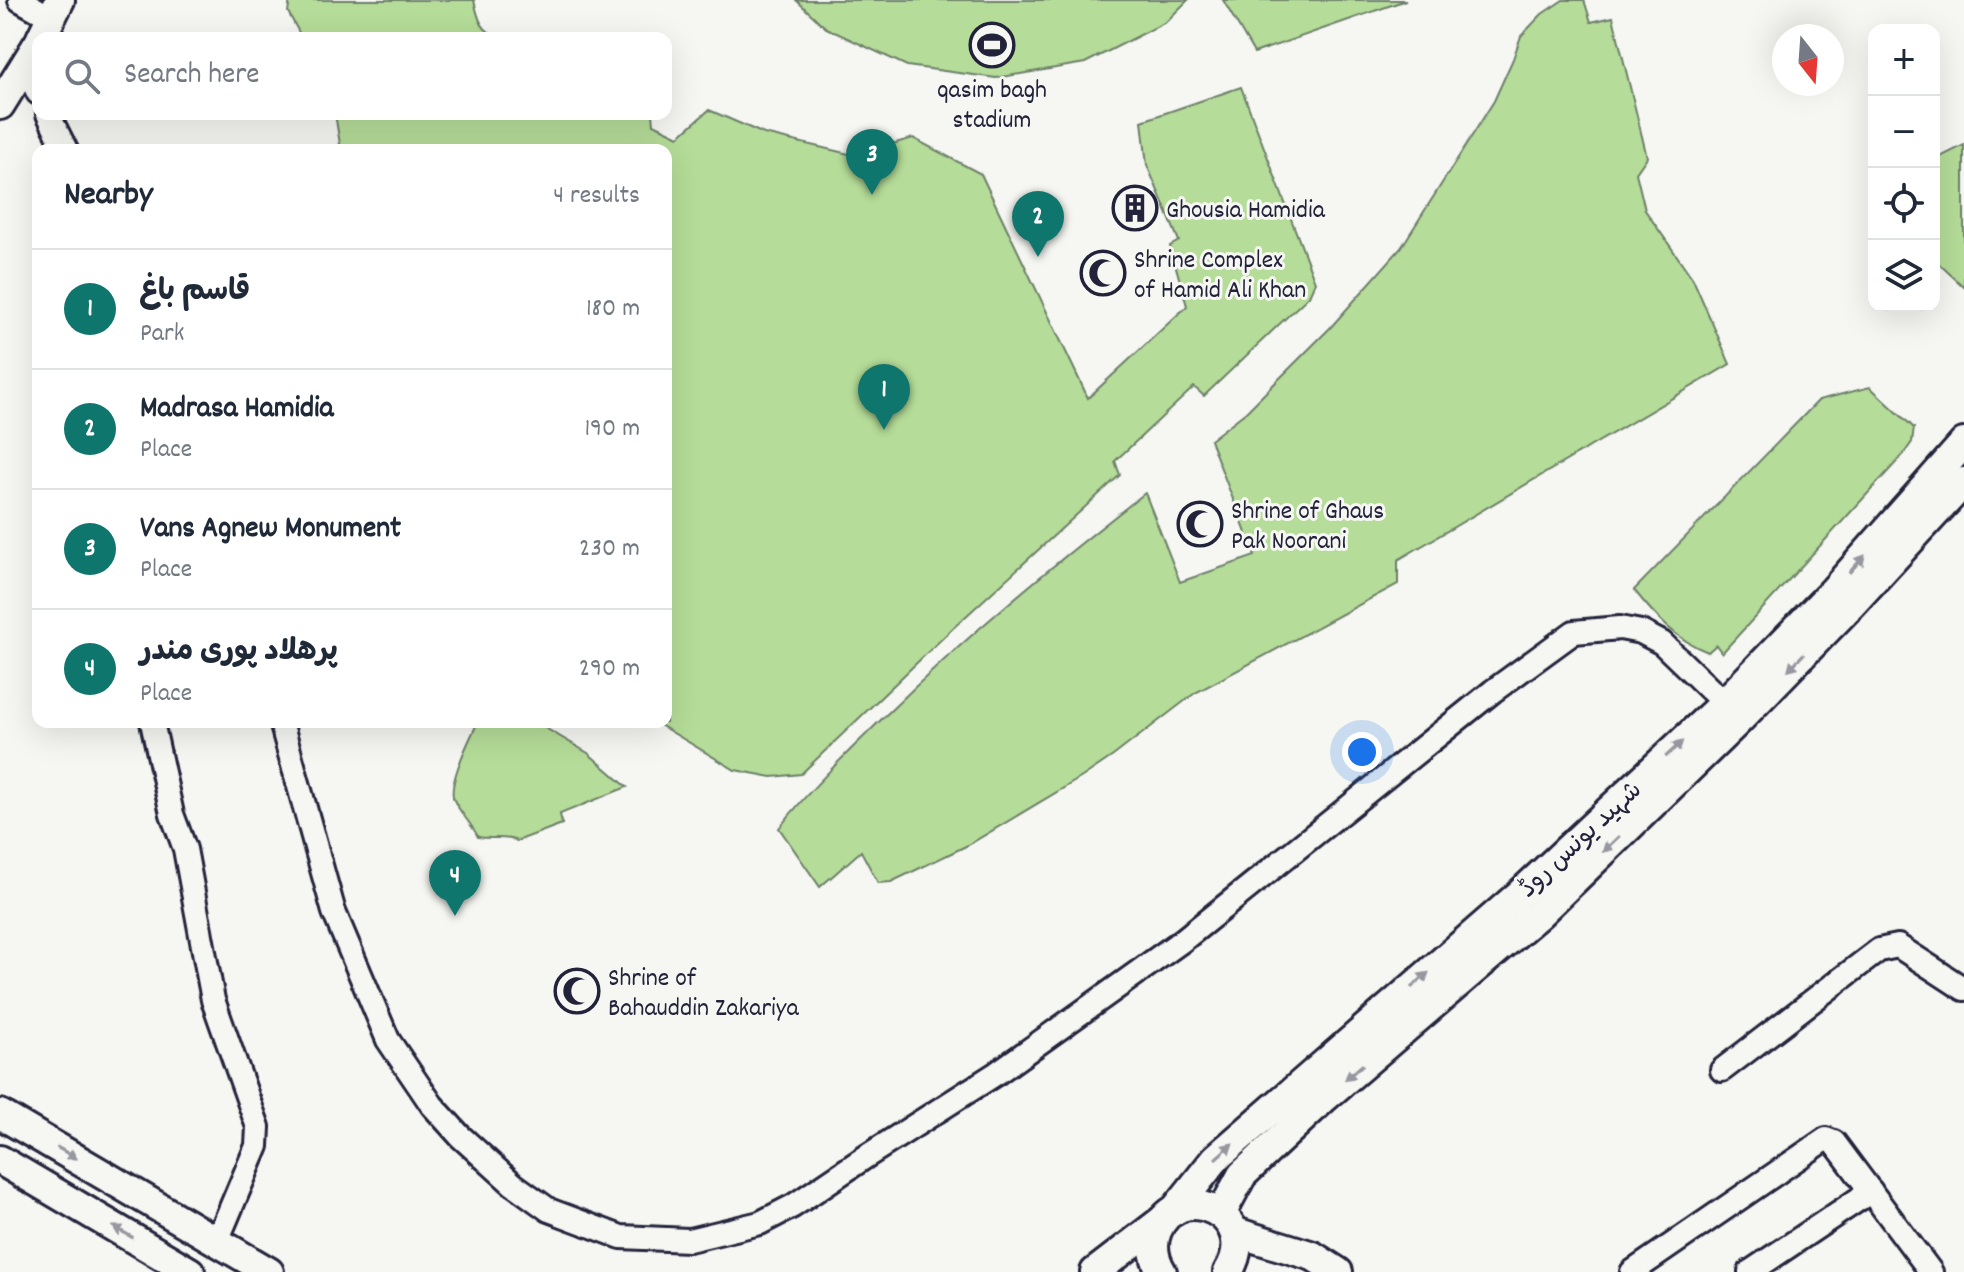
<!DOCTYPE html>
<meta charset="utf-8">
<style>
:root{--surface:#fff;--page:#f2f2f3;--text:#1f2937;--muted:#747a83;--line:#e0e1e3;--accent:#0f766e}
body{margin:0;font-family:Dekko,"Playpen Sans Arabic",sans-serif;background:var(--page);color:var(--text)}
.controls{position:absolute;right:24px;top:24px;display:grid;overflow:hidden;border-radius:16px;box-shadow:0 8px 32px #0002}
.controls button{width:72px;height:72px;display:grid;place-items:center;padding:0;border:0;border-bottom:2px solid var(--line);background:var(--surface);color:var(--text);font:40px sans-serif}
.compass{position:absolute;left:1772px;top:24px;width:72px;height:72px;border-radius:50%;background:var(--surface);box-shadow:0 8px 32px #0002;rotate:163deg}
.you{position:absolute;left:1362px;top:752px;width:28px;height:28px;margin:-20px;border:6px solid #fff;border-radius:50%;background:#1a73e8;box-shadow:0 0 0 12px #1a73e833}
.badge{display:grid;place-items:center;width:52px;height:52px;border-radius:50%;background:var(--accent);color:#fff;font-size:26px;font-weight:700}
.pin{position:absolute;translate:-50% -66px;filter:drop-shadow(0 2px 4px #0008)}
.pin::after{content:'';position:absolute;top:42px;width:28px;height:24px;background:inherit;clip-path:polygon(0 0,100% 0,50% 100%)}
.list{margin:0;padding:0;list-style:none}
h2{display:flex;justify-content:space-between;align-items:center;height:104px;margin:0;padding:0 32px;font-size:34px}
h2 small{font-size:26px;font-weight:400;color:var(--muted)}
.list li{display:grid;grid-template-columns:52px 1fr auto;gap:24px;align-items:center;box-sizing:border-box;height:120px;padding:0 32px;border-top:2px solid var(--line)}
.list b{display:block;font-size:30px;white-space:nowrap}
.list p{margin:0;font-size:26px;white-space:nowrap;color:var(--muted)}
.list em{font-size:26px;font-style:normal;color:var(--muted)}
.icon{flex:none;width:44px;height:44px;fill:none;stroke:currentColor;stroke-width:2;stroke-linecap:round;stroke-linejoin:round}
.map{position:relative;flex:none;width:1964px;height:1272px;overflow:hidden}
.search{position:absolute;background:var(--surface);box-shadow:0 8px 32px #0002;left:32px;top:32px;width:640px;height:88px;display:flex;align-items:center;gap:20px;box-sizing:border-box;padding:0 28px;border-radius:16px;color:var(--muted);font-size:30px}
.panel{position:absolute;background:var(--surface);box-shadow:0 8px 32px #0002;left:32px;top:144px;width:640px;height:584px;border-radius:16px}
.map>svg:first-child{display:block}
.green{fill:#b5dc98;stroke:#6c7f6a;stroke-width:2}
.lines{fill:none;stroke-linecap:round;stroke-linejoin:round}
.minor-casing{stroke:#22223b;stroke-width:28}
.major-casing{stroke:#22223b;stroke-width:34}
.minor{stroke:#f6f6f2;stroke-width:22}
.major{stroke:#f6f6f2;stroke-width:28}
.oneway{fill:#9797a0}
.labels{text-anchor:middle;stroke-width:6;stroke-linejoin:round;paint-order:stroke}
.poi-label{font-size:26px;fill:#22223b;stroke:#f6f6f2;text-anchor:start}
.street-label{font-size:26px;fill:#22223b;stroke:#f6f6f2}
</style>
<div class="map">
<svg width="1964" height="1272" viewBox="0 0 1964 1272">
<rect width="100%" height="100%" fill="#f6f6f2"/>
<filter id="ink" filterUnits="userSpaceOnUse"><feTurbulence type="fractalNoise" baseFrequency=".0125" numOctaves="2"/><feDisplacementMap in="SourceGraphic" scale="16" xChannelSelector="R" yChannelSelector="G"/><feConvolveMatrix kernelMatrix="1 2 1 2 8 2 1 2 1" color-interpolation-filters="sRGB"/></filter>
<g filter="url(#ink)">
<g class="green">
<path d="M290,0h184c4,19 7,32 27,38h-199l-14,-26z"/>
<path d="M796,0h392l-22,22 -81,41 -89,15 -89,-12 -81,-38z"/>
<path d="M1223,0h183l-152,53z"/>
<path d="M1563,0h21l7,22 22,-5 34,140 -11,16 9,37 48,69 37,85 -332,196v24l-203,109 -82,63 -31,21 -114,68 -77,37 -13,1 -17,-32 -41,36 -41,-59c32,-40 68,-75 105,-111 82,-81 170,-153 261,-224l35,89 75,-26 -45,-116 36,-28 84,-84 71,-80 93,-147 19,-42 8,-23 21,-22z"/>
<path d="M1241,87l74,195 -6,14 -105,100 -10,-9 -79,74 5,14 -168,154 -151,145 -29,3 -37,-7 -80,-48h11v-572h-325l-6,-36h318l1,10 25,12 30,-26 55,24 89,21 60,-17 68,36 107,224 99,-92 -17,-60 9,-5 -32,-76 -5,-44z"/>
<path d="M1964,145v142l-27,-25 -3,2v-104z"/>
<path d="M1870,387l44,41 -2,14 -9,13 -181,198 -6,-8 -8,7c-32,-12 -53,-36 -74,-62l185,-190z"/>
<path d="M478,722h57l53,31 39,34 -67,27 2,10 -45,17c-14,-6 -24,-1 -39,-4 -6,-13 -18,-24 -24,-37 -7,-15 16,-62 24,-78z"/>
</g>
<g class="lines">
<g class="minor-casing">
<g id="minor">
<path d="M20,0l32,18"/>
<path d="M26,67l12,26"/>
<path d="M48,114l18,36"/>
<path d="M152,722l20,92 13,35 28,151 45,127 -1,19 -40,95"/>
<path d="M281,722l53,190 54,128 44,65 28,31 53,48 36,26 72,27 68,3 71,-17 33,-17 74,-50 130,-83 186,-133 310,-249 81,-59 46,-4 21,4 21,11 62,60"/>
<path d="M1722,1070l157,-120 19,-4 66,43"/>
<path d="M1632,1272l194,-133 8,3 97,130"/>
<path d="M1750,1272l121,-81"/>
</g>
</g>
<g class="major-casing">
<g id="major">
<path d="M41,38l19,-38"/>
<path d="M0,105l38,-61"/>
<path d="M0,1114l269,158"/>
<path d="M0,1160l190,112"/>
<path d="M1174,1211l42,-53 305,-265 203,-190 110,-113 130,-147"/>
<path d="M1221,1214l21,-39 82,-77 216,-185 200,-194 110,-113 114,-124"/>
<path d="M1235,1232l78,24 25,16"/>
<path d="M1095,1272l69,-53"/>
<path d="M1162,1272c-8,-13 -11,-26 -5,-41 22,-54 106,-15 71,41"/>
</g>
</g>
<use href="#minor" class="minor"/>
<use href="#major" class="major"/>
</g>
<defs><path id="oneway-solid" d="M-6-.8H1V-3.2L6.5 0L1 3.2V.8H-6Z" transform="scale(2)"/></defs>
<g class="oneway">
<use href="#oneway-solid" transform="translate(1857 564) rotate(-48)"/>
<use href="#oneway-solid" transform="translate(1796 662) rotate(134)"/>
<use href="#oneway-solid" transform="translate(1674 749) rotate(-43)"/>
<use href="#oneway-solid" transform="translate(1611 844) rotate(136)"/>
<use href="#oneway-solid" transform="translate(1420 980) rotate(-41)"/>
<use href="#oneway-solid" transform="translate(1354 1072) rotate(140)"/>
<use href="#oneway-solid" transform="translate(1224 1151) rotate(-42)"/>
<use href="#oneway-solid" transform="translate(67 1153) rotate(30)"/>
<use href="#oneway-solid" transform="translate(123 1232) rotate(-150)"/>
</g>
</g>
<defs>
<g id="stadium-ring" transform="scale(2.3)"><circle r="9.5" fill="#f6f6f2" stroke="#22223b" stroke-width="1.5"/><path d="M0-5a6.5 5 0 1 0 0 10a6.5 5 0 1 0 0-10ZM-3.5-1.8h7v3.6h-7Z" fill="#22223b"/></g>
<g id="building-ring" transform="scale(2.3)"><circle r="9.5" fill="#f6f6f2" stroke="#22223b" stroke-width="1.5"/><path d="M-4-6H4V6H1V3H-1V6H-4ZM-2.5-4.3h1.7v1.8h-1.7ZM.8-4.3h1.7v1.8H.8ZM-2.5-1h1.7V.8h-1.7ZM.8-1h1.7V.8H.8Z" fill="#22223b"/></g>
<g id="mosque-ring" transform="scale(2.3)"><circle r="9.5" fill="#f6f6f2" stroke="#22223b" stroke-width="1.5"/><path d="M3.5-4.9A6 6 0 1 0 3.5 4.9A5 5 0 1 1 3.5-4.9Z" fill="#22223b"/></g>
</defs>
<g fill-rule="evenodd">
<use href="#stadium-ring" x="992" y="45"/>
<use href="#building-ring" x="1135" y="208"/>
<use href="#mosque-ring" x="1103" y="273"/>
<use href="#mosque-ring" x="1200" y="524"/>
<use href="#mosque-ring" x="577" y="991"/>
</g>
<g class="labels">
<g class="poi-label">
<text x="992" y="97" text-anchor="middle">qasim bagh<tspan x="992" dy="30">stadium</tspan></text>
<text x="1166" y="217">Ghousia Hamidia</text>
<text x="1134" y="267">Shrine Complex<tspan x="1134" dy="30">of Hamid Ali Khan</tspan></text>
<text x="1231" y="518">Shrine of Ghaus<tspan x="1231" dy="30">Pak Noorani</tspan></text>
<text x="608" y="985">Shrine of<tspan x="608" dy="30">Bahauddin Zakariya</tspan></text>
</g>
<g class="street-label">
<text transform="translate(1579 838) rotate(-43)" y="9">شہید یونس روڈ</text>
</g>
</g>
</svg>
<div class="controls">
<button>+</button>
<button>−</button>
<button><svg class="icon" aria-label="locate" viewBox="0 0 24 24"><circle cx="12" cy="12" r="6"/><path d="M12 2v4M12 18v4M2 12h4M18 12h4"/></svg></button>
<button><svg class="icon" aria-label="layers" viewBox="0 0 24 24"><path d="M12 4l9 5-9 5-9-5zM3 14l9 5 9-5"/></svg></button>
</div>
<svg class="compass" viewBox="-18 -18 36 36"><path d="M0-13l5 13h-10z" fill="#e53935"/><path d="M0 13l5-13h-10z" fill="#747a83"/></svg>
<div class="you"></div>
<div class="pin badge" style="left:884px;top:430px">1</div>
<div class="pin badge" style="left:1038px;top:257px">2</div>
<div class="pin badge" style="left:872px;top:195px">3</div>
<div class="pin badge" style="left:455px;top:916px">4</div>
<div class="search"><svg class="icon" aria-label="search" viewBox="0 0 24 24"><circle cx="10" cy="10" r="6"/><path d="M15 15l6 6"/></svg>Search here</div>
<section class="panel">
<h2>Nearby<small>4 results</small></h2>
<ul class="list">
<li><span class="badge">1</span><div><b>قاسم باغ</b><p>Park</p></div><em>180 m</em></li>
<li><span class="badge">2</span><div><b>Madrasa Hamidia</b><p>Place</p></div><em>190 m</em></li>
<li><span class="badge">3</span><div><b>Vans Agnew Monument</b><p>Place</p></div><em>230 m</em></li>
<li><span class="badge">4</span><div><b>پرھلاد پوری مندر</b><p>Place</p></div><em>290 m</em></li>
</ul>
</section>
</div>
